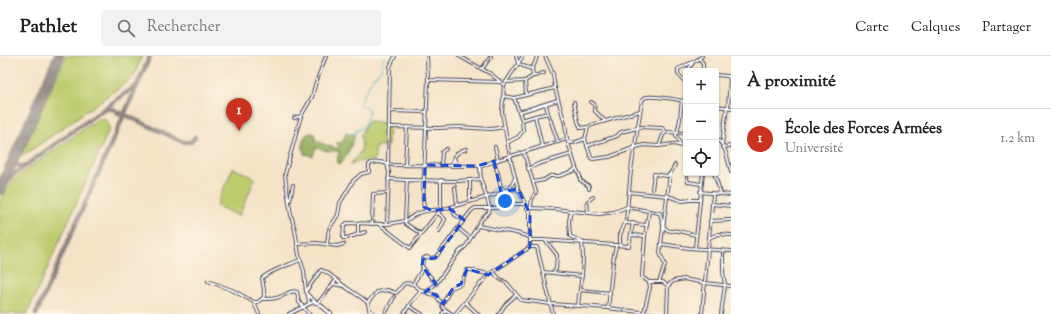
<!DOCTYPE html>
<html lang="fr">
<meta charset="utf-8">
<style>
:root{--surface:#fff;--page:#f2f2f2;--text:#222;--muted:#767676;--line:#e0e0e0;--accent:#c8321e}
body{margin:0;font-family:"Sorts Mill Goudy",serif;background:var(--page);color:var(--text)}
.controls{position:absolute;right:12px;top:12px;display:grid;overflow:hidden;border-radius:4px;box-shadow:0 1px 3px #0004}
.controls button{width:36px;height:36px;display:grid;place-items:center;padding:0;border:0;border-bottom:1px solid var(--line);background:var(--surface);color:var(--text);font:20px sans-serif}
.you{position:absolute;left:505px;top:145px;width:14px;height:14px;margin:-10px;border:3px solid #fff;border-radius:50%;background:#1a73e8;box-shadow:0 0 0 6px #1a73e833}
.badge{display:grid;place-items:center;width:26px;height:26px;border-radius:50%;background:var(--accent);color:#fff;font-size:13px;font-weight:700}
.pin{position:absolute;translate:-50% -33px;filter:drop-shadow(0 1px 2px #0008)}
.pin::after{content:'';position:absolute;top:21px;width:14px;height:12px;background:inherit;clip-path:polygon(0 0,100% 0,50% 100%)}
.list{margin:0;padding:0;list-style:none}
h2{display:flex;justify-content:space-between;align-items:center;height:52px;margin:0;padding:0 16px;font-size:17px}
h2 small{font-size:13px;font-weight:400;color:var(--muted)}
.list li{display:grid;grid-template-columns:26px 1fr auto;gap:12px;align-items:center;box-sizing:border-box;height:60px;padding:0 16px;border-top:1px solid var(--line)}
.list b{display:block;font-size:15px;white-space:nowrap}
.list p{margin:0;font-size:13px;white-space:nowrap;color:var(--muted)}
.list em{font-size:13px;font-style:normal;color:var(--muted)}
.icon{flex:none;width:22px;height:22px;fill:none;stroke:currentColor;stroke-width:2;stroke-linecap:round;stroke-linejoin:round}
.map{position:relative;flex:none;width:731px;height:258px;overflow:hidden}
header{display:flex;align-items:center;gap:24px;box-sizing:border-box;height:56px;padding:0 20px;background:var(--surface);border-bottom:1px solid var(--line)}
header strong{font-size:19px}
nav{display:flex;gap:22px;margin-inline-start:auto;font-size:14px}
.search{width:280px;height:36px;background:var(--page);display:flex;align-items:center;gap:10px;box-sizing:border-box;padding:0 14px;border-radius:4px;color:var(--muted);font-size:15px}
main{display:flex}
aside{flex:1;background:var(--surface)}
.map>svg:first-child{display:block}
.green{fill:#becc6e;stroke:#707754}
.forest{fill:#96b061;stroke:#5c694e}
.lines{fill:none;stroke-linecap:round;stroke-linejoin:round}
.stream{stroke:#45b1c3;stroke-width:1}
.taxiway{stroke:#8b8281;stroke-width:4.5}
.runway{stroke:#8b8281;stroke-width:11}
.minor-casing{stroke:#423f50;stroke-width:4}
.tertiary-casing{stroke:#423f50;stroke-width:4.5}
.minor{stroke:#fff;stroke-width:2}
.tertiary{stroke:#fff;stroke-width:2.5}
.marked{fill:none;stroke:#1d4ed8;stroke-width:3;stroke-dasharray:8 5;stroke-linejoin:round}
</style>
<header>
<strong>Pathlet</strong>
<div class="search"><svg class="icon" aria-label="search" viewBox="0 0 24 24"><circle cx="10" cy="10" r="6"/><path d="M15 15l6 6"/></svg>Rechercher</div>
<nav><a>Carte</a><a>Calques</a><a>Partager</a></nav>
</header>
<main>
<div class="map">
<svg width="731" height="258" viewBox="0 0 731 258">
<rect width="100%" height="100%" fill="#fcf5e5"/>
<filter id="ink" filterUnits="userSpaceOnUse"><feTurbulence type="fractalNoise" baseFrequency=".025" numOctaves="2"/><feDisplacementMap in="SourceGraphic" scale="8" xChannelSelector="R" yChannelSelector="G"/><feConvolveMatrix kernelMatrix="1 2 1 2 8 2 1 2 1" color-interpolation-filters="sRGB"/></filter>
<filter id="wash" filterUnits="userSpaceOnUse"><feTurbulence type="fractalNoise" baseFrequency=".012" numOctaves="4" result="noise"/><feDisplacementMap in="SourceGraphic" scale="16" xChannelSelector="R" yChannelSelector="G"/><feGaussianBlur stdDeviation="0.9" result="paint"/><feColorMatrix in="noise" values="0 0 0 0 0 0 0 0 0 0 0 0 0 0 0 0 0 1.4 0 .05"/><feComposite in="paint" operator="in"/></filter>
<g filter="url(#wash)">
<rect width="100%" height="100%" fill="#f4e3c7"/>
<g class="green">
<path d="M66,0h76l-9,21 -3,3 -107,76 -1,-2z"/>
<path d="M98,63c9,-1 11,4 11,11l-82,184h-27v-111l8,-16 10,-11z"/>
<path d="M370,65l19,3 -1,22h-12l-2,15c-9,-2 -16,1 -24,4 3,-5 10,-10 11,-16 3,-10 -4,-11 3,-20 3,-4 2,-6 6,-8z"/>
<path d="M233,112l22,10 -16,38 -23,-10z"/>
</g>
<path class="forest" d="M309,77h5l2,8 19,7h2l2,-2 -2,-2v-2l3,1 3,-2 3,-8 9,3 -8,19 -7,9 -3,-2 2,-11h-12l-11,-4 -3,9 -9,-2c-2,-8 -3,-17 5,-21z"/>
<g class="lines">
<path class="stream" d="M350,78h4l2,-3 8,-4 5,-17 -10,-6 14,-27c8,-2 10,-13 11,-21"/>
<g class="taxiway">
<path d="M104,53h10l6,6"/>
<path d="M119,56l64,30h8l4,-5"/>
<path d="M15,99c0,7 1,13 10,11"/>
<path d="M0,136l13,-17 12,-9 112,-81"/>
<path d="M36,258l114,-258"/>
</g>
<path class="runway" d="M0,134l59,-134"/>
</g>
</g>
<g filter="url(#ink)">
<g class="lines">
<g class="minor-casing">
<g id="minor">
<path d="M459,0l32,18 13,11"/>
<path d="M516,0l2,7 5,3 9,3"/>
<path d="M523,0l-19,29 -2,27 8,45 8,32 12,25v33h7l16,67"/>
<path d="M545,0l8,18 2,14 10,36 2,15 9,29 4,8v4l9,6v3"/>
<path d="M699,2l4,5v8"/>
<path d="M697,4l5,-4"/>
<path d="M482,13l9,-13"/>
<path d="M688,15l1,-3 4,-5"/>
<path d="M716,19l11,1 4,2"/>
<path d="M534,20l10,-3"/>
<path d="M428,24l73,2"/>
<path d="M525,25l1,14"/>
<path d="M506,26l19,-1 8,-5 -1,-8 3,-5 2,-7"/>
<path d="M686,27l-8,-9v-5l19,-9"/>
<path d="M686,36l-1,8 -3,1c-2,12 -1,23 -6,34l4,9 6,6"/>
<path d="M503,40l11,2"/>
<path d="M574,46l4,20 3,6 7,-1 4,-2 48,-14"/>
<path d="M591,46l3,2 1,7 10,10"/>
<path d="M546,49l2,8"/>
<path d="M716,50l15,2"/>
<path d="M728,51l2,-27 -1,-4"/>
<path d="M389,55l37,1"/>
<path d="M519,56l39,-12"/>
<path d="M535,60l13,-3 10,29"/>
<path d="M294,62l7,-2"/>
<path d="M522,64l13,-4 7,30"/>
<path d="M389,71l49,1 20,-1 33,2 14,-2"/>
<path d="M716,82c10,7 12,23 15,34"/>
<path d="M585,83l6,19 2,1 16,-2 27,-10 8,-2 14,1 16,-2 8,2"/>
<path d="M508,86l10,-5 5,-6 -1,-11 -8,-22 41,-10"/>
<path d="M568,86l5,1 12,-4 3,-12"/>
<path d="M722,88l5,-37"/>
<path d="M587,90l30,-10 4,-4 20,-5 21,1 4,4"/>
<path d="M659,90l4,-11 3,-3 20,1"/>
<path d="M495,91l3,13"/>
<path d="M723,91l8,-1"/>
<path d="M524,97l12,39 -4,7 -2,13"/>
<path d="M454,101l2,8"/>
<path d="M494,106l4,11 3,15 4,2 13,-1"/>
<path d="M388,108l2,-97 5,-11"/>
<path d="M405,109l2,-38"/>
<path d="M441,110l1,-14 4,-3"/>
<path d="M452,110c1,-10 4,-14 14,-17"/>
<path d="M528,113l10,-5 34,-10"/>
<path d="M687,117v6l1,3 13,2"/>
<path d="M714,117l7,21"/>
<path d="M388,123l19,1"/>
<path d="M441,124v29l-20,25 -15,-10 -1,-3c5,-2 9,-7 14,-8 8,-3 16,-3 25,-4l57,-16 4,-3"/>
<path d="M470,125v20"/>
<path d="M533,126l11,-2 6,-4h9l14,-5 3,-3"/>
<path d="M455,131l2,18"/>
<path d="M510,133l5,-11"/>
<path d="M652,133l2,-15 13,2 3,-2"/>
<path d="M629,136l39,4 14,5 8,-1h9"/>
<path d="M700,136l31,3"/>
<path d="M290,144l3,-15"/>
<path d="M712,148l19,2"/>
<path d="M451,151l4,8 9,5"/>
<path d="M530,152l25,1 44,5 15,-2 13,-5 33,6c2,7 2,17 11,18 2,0 4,-1 7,0 5,1 12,3 18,4"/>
<path d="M426,154l-2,-3 -1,-6 5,-121 -1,-24"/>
<path d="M571,155l-2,10 1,15 12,6c3,22 -2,43 -4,64"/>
<path d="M438,157l7,6 -6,12"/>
<path d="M588,157l-1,-11 6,-5"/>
<path d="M710,165l21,-1"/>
<path d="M358,167v11"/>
<path d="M626,167l21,2"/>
<path d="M372,168l1,-30 14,-1"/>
<path d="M379,168l31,24 11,-14"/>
<path d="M388,168l17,-3 2,-41 51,1 23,-2"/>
<path d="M478,170l38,7 14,4"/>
<path d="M458,172l12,10"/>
<path d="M365,176l-18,6h-4l1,-12 3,-3 40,1 2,-52 -2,-8"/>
<path d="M631,179l14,1"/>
<path d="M709,182l9,-4 13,1"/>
<path d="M530,184h12l87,6 4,-23"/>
<path d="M546,185l11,14 -1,14 -3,4"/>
<path d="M327,187l2,-14 9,-14 2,-12 9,-15 4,-7 8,-7 8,-2v-7l2,-2 9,-1 13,3 87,1"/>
<path d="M297,188l20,-1 20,3 7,-2"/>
<path d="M661,188l28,4 42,3"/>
<path d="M620,189v-10l6,-14 5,-51 11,-69c1,-2 3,-4 5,-4 5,-1 30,2 35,4"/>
<path d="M695,192l8,-75"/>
<path d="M493,216l7,7 7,4 14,17 30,4 57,4 48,6"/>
<path d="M543,216l39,4"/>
<path d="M208,225l24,9 22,12h4l6,-5v-7l-2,-12c11,-9 25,-12 38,-18"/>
<path d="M649,226h14l5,4"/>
<path d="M659,226l6,-17 -5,-12 1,-9 9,-70 5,-9"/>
<path d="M334,228l10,2"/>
<path d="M413,228c7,6 14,11 23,11l2,4 5,5"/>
<path d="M436,228l-14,-18 1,-7 3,-2 6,1 4,-1 35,-46 4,-3h21l12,-4h15l2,1"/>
<path d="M580,234l30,3"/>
<path d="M306,235l15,-21c7,2 10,6 16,10 9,9 21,14 31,23l2,11"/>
<path d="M425,236l11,-8 23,-32 7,-6 15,-26 8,-8 1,-4 -9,-28 -1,-13 14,-6 73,-22"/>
<path d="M309,240l7,6"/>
<path d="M263,243c4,0 9,0 13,-1 8,-1 14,-9 21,-6l2,10 10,12"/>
<path d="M368,246l9,-10 10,-2 9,3c8,-6 4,-12 17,-9l10,-16"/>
<path d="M254,247l5,11"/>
<path d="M318,247l18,-23"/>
<path d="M466,247l12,11"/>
<path d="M309,248l-1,-9 -2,-3 -2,-21 -5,-16 -4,-25 -4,-15 -5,-32 -1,-9 16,-58 11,-19 3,-12 11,-29"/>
<path d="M409,250l13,8"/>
<path d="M608,252c3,-21 3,-42 8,-62"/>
<path d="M371,255l4,3"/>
<path d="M644,256l6,-25 -1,-5 -6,-4 -1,-2 3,-40 4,-25"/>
<path d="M385,258l9,-17"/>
<path d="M404,258l6,-10 11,-13"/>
<path d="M442,258l4,-4"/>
<path d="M452,258l-9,-6 -1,-3 9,-17 10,-4 6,-14h4l17,4"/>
<path d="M455,258l33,-39 42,-28"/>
<path d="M499,258l6,-9 11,-10"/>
<path d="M667,258l1,-28 5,-5 11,-2 21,4 26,3"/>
<path d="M702,258l11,-120"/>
<path d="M721,258l4,-29 -2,-13v-21"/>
</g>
</g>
<g class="tertiary-casing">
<path id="tertiary" d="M289,258l24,-12 5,1 13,11"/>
</g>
<use href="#minor" class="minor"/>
<use href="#tertiary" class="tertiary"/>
</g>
</g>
<path class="marked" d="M494,105l7,31 17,-3 12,25v33l-42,28 -21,-6 -6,15 -7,3 -11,17 -7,-9 -11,-3 11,-8 -14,-18 1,-7 12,-1 29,-38 -15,-12 -16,3 -9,-4 1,-42 52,1z"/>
</svg>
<div class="controls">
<button>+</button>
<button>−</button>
<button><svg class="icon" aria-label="locate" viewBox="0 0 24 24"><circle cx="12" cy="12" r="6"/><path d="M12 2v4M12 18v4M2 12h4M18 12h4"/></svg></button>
</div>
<div class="you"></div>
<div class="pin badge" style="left:239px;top:75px">1</div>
</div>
<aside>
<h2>À proximité<small></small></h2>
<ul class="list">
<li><span class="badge">1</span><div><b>École des Forces Armées</b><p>Université</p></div><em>1.2 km</em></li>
</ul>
</aside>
</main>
